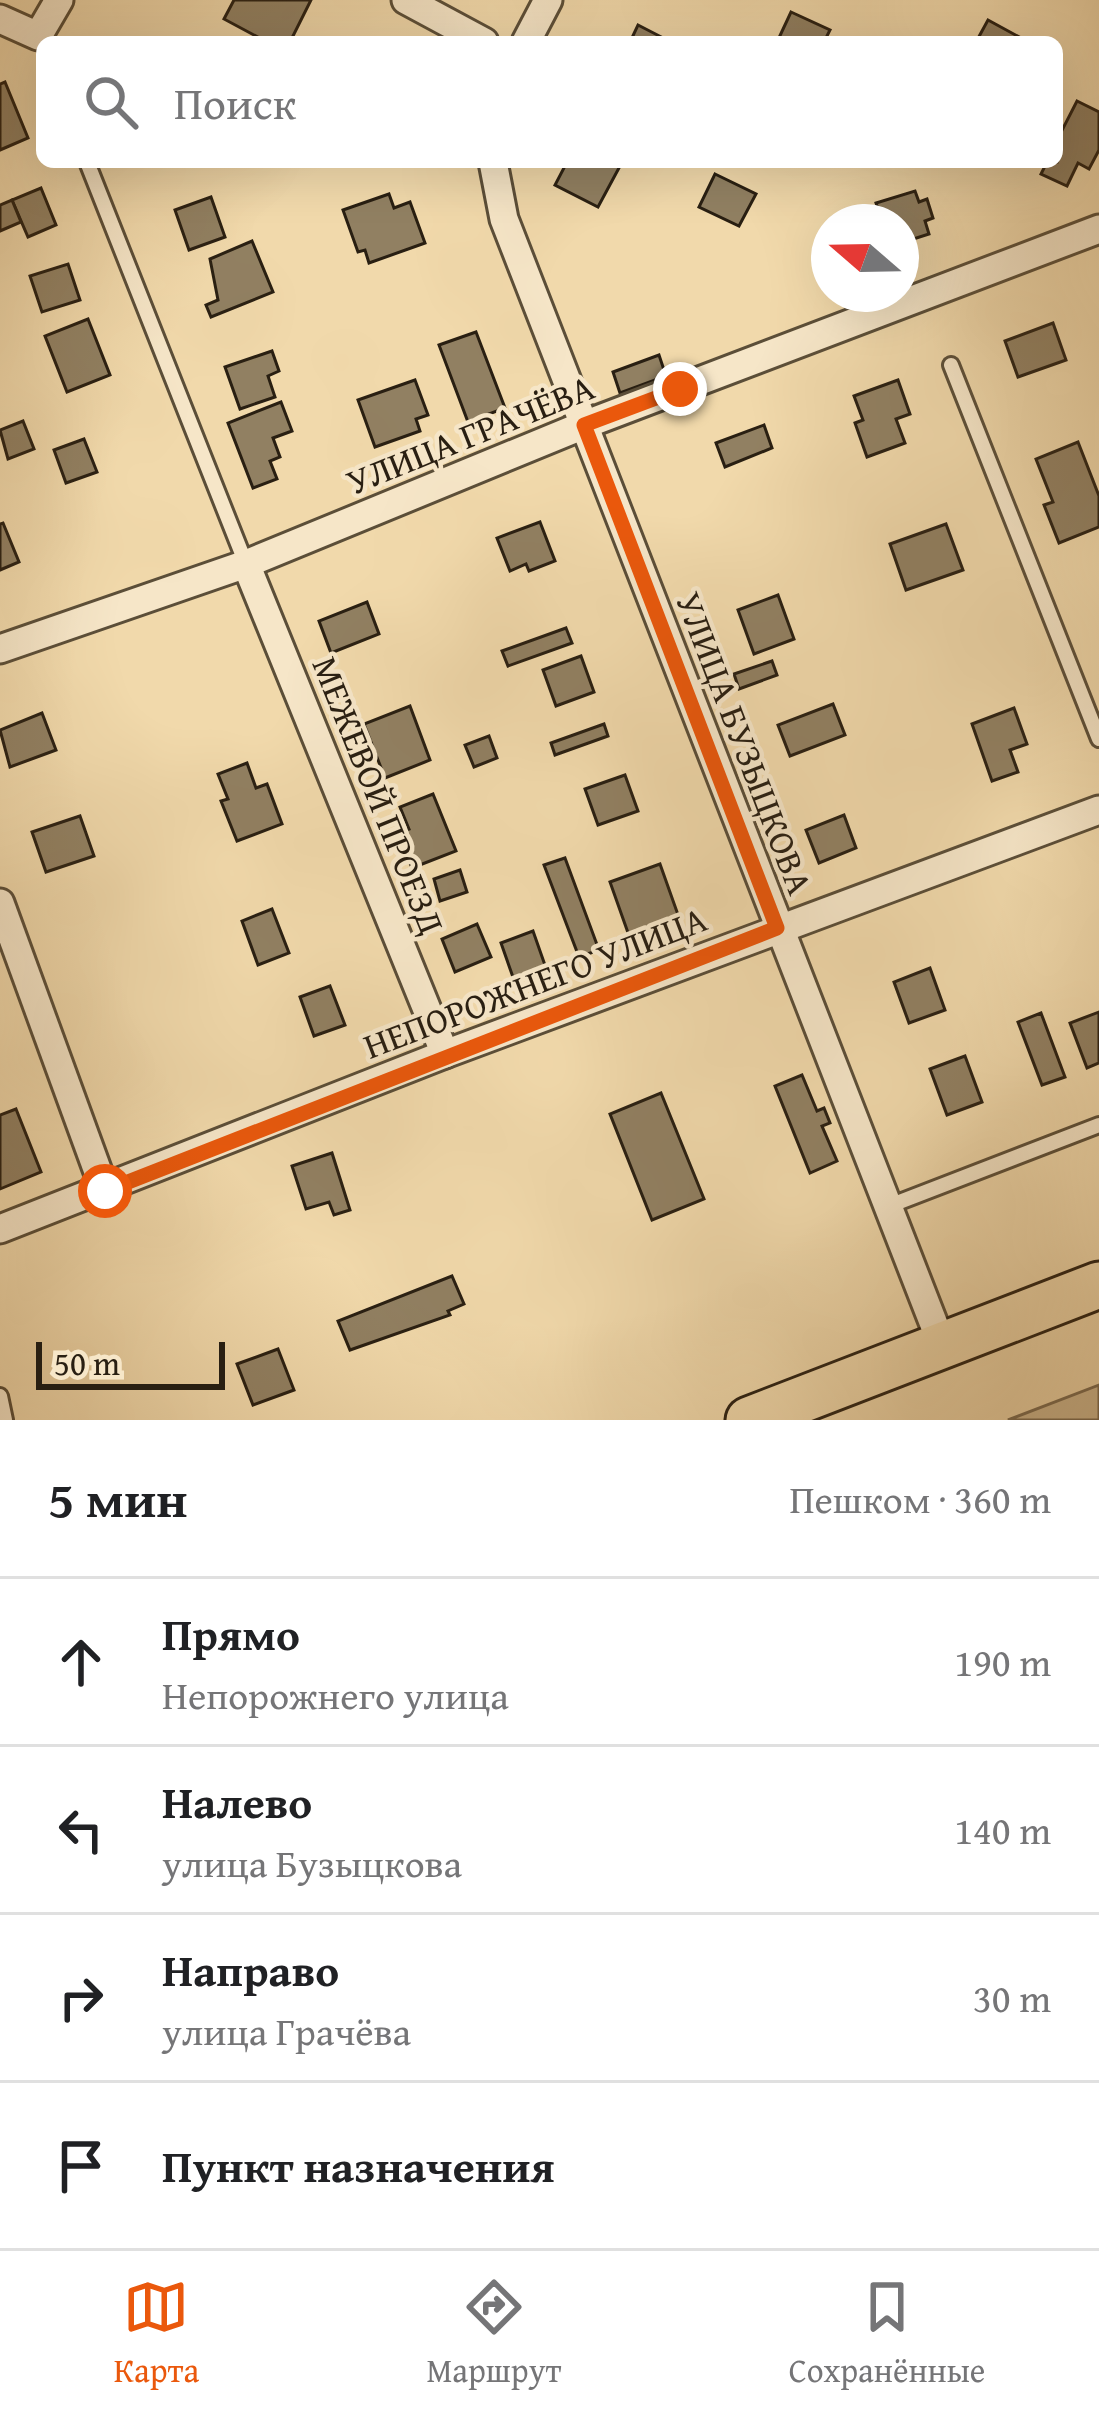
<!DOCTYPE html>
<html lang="ru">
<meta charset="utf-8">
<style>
:root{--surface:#fff;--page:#f6f6f6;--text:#202124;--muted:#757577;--line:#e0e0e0;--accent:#ea580c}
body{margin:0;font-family:"Gentium Book Plus",serif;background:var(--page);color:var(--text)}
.compass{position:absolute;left:811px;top:204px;width:108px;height:108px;border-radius:50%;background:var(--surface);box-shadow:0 12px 48px #0002;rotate:290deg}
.scale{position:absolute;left:36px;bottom:30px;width:189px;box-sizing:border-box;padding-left:12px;border:6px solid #291f12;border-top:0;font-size:33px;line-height:42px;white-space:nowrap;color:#291f12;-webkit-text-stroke:9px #f6e6c8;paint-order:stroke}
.stop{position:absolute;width:36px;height:36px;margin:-27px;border:9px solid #ea580c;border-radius:50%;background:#fff}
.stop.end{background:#ea580c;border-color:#fff;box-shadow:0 3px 12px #0008}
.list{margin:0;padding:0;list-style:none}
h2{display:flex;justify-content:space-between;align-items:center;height:156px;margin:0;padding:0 48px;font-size:51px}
h2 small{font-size:39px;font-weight:400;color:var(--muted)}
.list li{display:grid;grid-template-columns:78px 1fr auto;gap:36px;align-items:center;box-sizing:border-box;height:168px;padding:0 48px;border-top:3px solid var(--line)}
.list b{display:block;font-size:45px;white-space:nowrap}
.list p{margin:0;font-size:39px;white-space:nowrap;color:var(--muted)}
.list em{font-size:39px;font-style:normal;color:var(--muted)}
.icon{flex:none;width:66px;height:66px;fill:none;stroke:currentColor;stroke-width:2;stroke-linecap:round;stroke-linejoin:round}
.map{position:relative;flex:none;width:1099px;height:1420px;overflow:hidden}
.search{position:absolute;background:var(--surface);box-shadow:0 12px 48px #0002;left:36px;right:36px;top:36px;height:132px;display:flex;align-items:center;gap:30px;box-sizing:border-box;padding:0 42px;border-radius:18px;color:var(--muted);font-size:45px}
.sheet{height:828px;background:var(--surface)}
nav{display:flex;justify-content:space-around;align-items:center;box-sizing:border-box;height:168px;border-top:3px solid var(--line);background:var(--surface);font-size:33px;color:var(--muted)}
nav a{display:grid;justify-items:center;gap:6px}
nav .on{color:var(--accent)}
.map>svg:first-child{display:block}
.green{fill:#cfb991;stroke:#7c6c52;stroke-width:3}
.building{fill:#918062;stroke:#291f12;stroke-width:3}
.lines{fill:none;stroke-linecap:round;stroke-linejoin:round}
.service-casing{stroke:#5b4e38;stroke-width:20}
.minor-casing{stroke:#5b4e38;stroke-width:33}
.primary-casing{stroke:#291f12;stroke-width:51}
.service{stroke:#f6e6c8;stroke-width:14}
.minor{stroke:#f6e6c8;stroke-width:27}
.primary{stroke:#f1d9ab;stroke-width:45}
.route{stroke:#ea580c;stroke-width:15}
.labels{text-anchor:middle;stroke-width:9;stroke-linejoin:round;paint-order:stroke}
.street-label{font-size:36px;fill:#291f12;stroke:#f6e6c8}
</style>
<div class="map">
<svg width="1099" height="1420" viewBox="0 0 1099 1420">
<rect width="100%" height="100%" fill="#f1d9ab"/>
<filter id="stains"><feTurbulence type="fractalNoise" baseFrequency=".00167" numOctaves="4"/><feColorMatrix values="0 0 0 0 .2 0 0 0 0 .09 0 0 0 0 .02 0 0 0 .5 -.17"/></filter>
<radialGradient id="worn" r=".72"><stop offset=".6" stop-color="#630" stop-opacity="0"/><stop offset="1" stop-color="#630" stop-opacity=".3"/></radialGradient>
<path class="green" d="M1099,1385v35h-91z"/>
<g class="building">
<path d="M234,0h77l-21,42h-23l-43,-23z"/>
<path d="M791,12l39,18 -6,12h-47z"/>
<path d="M988,20l33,18 -3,4h-42z"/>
<path d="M638,25l33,17h-41z"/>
<path d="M5,82l23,56 -28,12v-66z"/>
<path d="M1077,101l22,11v38l-10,19 -11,-6 -11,23 -26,-12 6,-12h10v-22z"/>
<path d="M567,162l53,4 -22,41 -43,-22z"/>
<path d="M715,174l41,20 -17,32 -40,-19z"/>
<path d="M41,188l15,37 -28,12 -16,-37z"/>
<path d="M915,191l4,11 8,-3 6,19 -8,3 4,13 -28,9v-21h-19l-6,-19z"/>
<path d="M389,194l5,14 16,-6 15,41 -56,20 -4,-13 -7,2 -15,-42z"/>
<path d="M211,197l14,40 -36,13 -14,-40z"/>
<path d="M12,200l9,22 -21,9v-26z"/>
<path d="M252,241l21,51 -62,25 -5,-12 12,-5 -8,-41z"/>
<path d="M68,264l12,36 -38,12 -12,-36z"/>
<path d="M88,319l22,56 -43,17 -22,-56z"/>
<path d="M1053,323l13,37 -48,17 -13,-36z"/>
<path d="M476,332l29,76 -37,14 -29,-77z"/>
<path d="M272,351l7,20 -11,5 7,21 -35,12 -15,-42z"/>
<path d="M659,355l7,21 -46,17 -7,-21z"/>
<path d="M415,380l13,35 -12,4 4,12 -45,16 -17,-47z"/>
<path d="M898,380l12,34 -14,5 9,24 -38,14 -12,-34 8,-3 -9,-24z"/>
<path d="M281,402l11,29 -19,7 7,19 -10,4 7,18 -24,9 -25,-65z"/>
<path d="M23,421l11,28 -26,10 -8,-29z"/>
<path d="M764,425l8,23 -47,19 -9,-24z"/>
<path d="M84,439l13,33 -31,11 -12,-33z"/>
<path d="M1078,442l21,54v31l-40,16 -15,-38 9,-3 -17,-43z"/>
<path d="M540,522l15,39 -26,10 -3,-7 -16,7 -13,-33z"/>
<path d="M3,523l16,39 -19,8v-46z"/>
<path d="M946,524l17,46 -57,20 -16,-46z"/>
<path d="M778,595l16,44 -40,15 -16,-44z"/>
<path d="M367,602l12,32 -48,19 -12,-32z"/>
<path d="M566,628l6,15 -64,23 -6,-15z"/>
<path d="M581,656l13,36 -38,14 -13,-36z"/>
<path d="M772,661l5,14 -38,14 -5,-15z"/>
<path d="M833,704l12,31 -55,21 -12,-31z"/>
<path d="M410,706l20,54 -45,18 -21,-54z"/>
<path d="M1014,708l13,36 -17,6 8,22 -26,9 -20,-57z"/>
<path d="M42,713l14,37 -46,17 -10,-37z"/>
<path d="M604,724l4,12 -53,19 -4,-12z"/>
<path d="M489,736l8,22 -23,9 -9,-22z"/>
<path d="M247,763l9,25 11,-4 15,40 -45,17 -16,-40 7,-2 -10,-25z"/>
<path d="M625,775l13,36 -40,14 -13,-36z"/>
<path d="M433,794l23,57 -44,17 -14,-35 11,-4 -9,-22z"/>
<path d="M844,815l12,33 -37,15 -13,-33z"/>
<path d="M80,816l14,40 -48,16 -14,-40z"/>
<path d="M565,858l34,92 -20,7 -35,-92z"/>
<path d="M660,864l22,62 -50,18 -22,-62z"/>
<path d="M460,870l7,22 -27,9 -6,-22z"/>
<path d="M272,909l17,44 -31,12 -16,-44z"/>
<path d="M477,924l14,33 -36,15 -13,-33z"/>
<path d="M533,931l13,37 -32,12 -13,-37z"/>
<path d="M930,968l15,42 -36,13 -15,-41z"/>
<path d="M330,986l15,39 -31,11 -14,-39z"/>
<path d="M1099,1012v51l-12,5 -17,-45z"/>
<path d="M1041,1013l24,64 -23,8 -24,-63z"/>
<path d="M965,1056l17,46 -35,13 -17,-46z"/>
<path d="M802,1075l15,36 7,-3 6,15 -8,3 15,35 -27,12 -35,-87z"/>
<path d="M661,1093l43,106 -52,21 -42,-106z"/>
<path d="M16,1109l25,63 -41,17v-74z"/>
<path d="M332,1153l18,57 -16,5 -5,-13 -23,7 -14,-43z"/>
<path d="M452,1276l12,28 -16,7 2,4 -100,35 -12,-29z"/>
<path d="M278,1349l16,41 -41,15 -16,-41z"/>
</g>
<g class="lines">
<g class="service-casing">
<g id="service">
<path d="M87,162l159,402"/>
<path d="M951,365l148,374"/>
<path d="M889,1206l210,-81"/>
<path d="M0,1396l5,24"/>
</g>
</g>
<g class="minor-casing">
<g id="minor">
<path d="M406,0l78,42"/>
<path d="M0,19l38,17 21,-36"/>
<path d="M526,42l22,-42"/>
<path d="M493,162l11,57 438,1126"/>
<path d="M246,564l199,490"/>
<path d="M0,649l246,-85 338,-139 515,-196"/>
<path d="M0,903l105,288"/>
<path d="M0,1229l445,-175 654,-244"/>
</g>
</g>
<g class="primary-casing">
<path id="primary" d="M749,1420l350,-135"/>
</g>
<use href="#service" class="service"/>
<use href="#minor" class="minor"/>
<use href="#primary" class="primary"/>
</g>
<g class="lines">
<path class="route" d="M105,1191l672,-263 -193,-503 96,-36"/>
</g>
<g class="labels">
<g class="street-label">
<text transform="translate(470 434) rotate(-22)" y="13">УЛИЦА ГРАЧЁВА</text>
<text transform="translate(745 743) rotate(69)" y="13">УЛИЦА БУЗЫЦКОВА</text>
<text transform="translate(379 795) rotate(68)" y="13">МЕЖЕВОЙ ПРОЕЗД</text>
<text transform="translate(535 982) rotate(-21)" y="13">НЕПОРОЖНЕГО УЛИЦА</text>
</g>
</g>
<rect width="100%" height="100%" filter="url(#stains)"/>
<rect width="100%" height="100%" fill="url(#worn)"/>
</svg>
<svg class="compass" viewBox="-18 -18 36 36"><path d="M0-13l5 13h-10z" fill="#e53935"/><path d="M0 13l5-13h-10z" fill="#757577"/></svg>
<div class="scale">50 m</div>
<div class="stop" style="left:105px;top:1191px"></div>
<div class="stop end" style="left:680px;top:389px"></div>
<div class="search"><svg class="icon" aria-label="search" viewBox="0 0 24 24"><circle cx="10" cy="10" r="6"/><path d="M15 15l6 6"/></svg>Поиск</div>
</div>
<section class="sheet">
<h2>5 мин<small>Пешком · 360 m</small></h2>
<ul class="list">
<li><svg class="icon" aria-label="ahead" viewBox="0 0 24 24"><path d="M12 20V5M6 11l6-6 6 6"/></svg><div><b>Прямо</b><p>Непорожнего улица</p></div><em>190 m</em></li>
<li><svg class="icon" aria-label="left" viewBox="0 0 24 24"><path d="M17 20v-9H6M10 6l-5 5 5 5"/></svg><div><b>Налево</b><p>улица Бузыцкова</p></div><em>140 m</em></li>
<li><svg class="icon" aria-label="right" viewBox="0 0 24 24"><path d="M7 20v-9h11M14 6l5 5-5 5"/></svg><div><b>Направо</b><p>улица Грачёва</p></div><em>30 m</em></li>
<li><svg class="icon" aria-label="arrive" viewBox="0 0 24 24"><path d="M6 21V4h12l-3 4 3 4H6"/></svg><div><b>Пункт назначения</b></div></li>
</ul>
</section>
<nav>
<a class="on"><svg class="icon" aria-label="map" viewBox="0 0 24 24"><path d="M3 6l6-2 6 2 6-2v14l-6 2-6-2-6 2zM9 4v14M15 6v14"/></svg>Карта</a>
<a><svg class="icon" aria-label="directions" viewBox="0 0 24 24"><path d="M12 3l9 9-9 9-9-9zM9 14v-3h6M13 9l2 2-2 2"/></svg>Маршрут</a>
<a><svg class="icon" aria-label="saved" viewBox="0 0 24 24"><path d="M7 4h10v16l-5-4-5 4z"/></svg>Сохранённые</a>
</nav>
